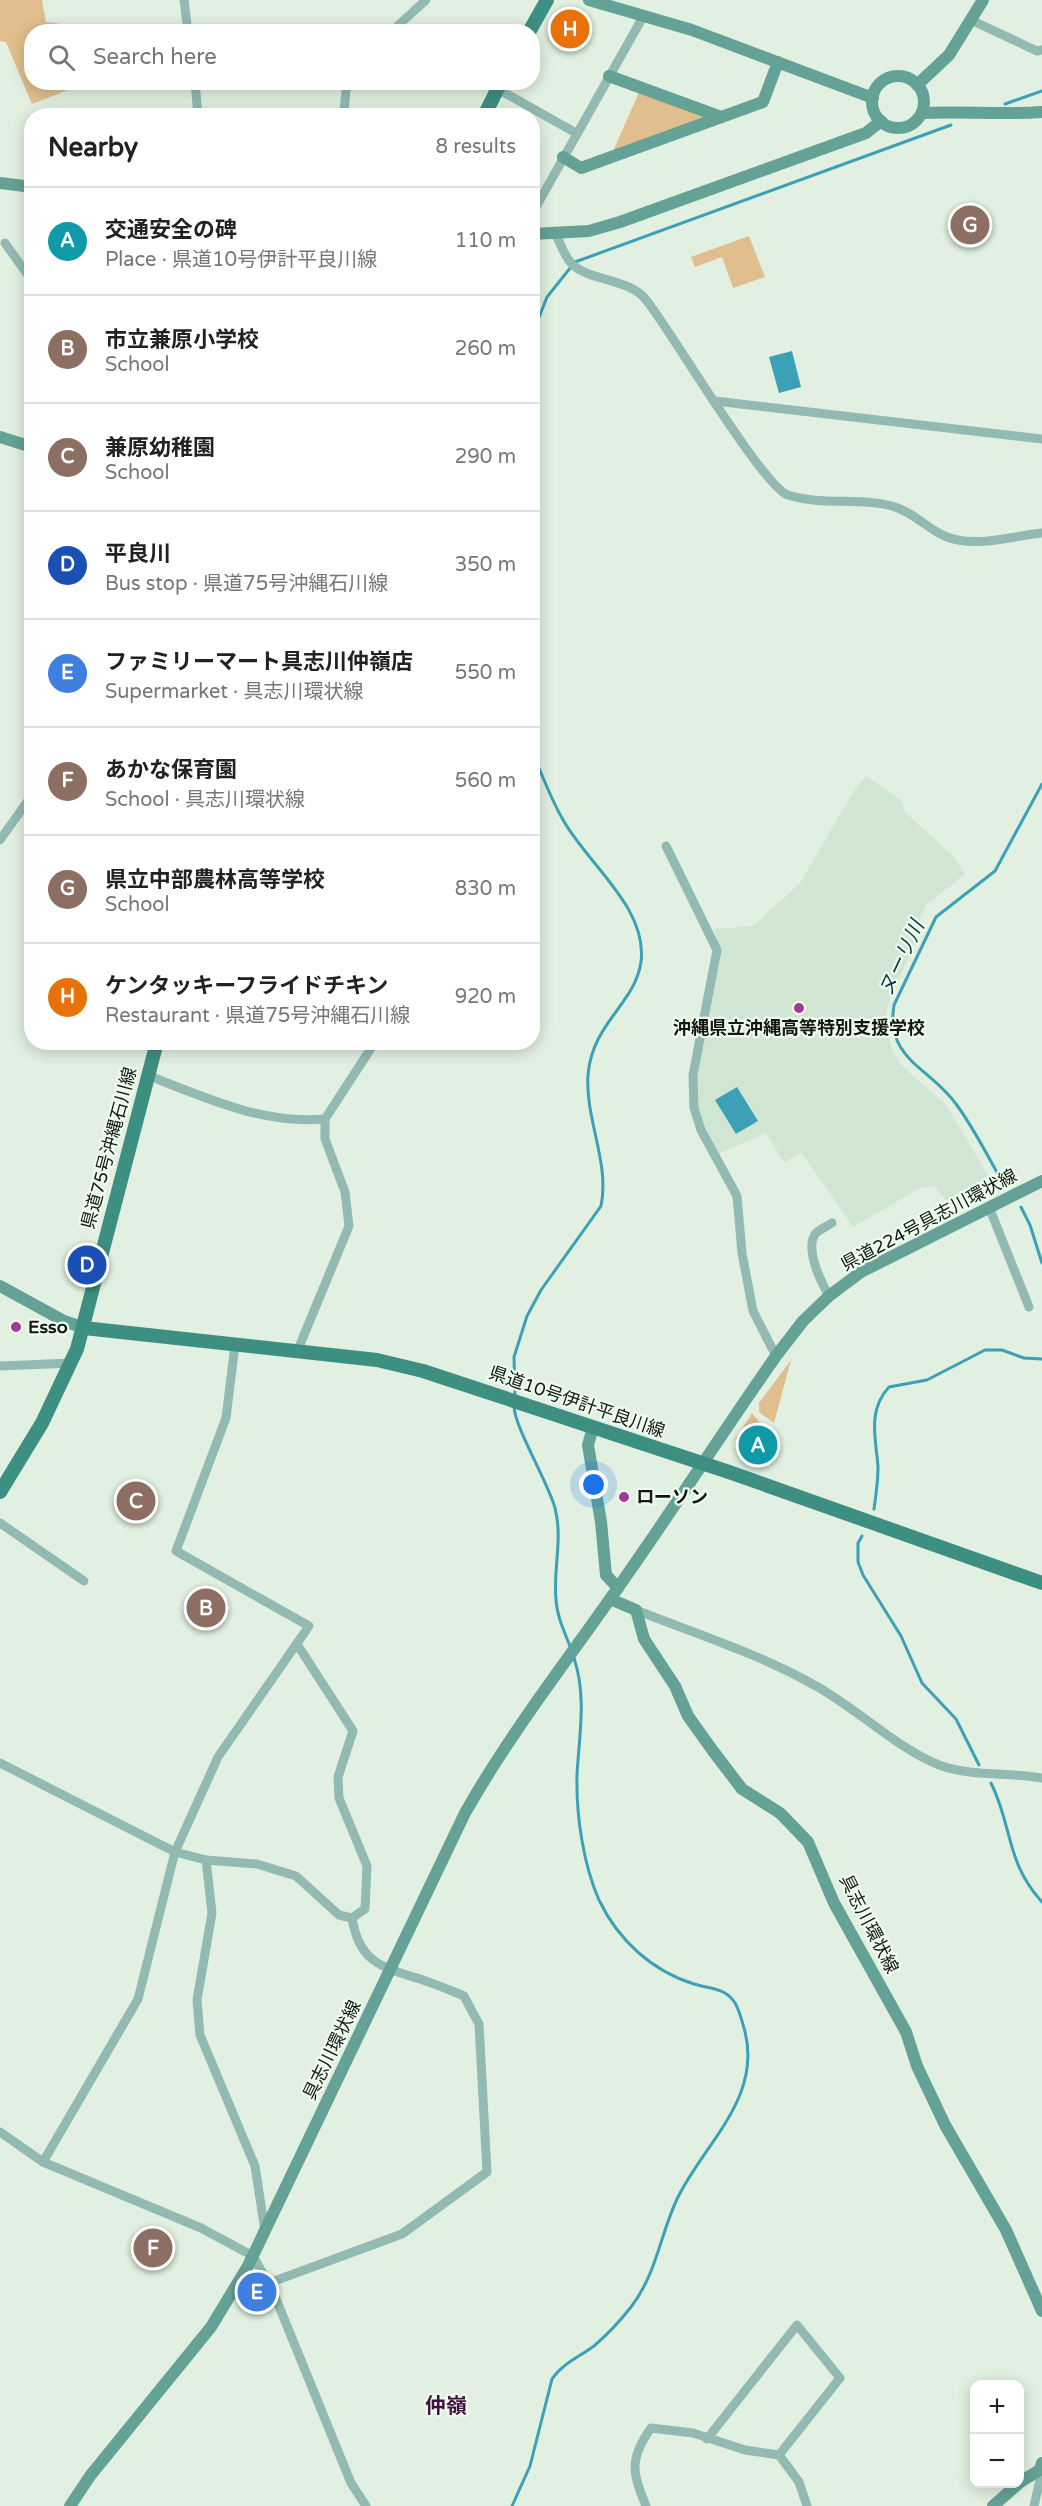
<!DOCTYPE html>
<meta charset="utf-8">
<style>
:root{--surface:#fff;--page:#f2f2f2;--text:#222;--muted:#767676;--line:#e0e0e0;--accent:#2563eb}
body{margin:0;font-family:"Varela Round","Noto Sans JP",sans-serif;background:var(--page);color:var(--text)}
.controls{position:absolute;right:18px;bottom:18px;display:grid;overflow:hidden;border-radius:12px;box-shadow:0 3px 15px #0003}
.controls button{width:54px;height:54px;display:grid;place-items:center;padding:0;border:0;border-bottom:2px solid var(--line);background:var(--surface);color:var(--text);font:30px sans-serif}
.you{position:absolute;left:594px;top:1485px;width:21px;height:21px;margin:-15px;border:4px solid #fff;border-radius:50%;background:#1a73e8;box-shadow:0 0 0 9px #1a73e833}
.badge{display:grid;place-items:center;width:39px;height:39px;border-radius:50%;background:var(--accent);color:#fff;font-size:20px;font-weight:700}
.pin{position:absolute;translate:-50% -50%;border:3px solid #fff;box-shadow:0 2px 6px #0006}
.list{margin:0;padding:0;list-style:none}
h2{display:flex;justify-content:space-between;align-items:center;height:78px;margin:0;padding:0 24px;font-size:26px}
h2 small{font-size:20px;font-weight:400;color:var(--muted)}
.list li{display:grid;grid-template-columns:39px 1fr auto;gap:18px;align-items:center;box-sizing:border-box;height:108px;padding:0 24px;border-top:2px solid var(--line)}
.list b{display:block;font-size:22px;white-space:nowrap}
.list p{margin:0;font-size:20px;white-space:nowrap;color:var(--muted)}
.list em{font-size:20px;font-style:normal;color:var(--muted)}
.icon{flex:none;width:33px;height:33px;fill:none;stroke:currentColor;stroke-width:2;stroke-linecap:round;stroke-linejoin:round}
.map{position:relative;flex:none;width:1042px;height:2506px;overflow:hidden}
.search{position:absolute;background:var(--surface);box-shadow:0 3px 15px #0003;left:24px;top:24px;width:516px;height:66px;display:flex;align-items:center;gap:15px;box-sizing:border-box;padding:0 21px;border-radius:24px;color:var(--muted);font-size:22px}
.panel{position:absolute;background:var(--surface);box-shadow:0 3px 15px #0003;left:24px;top:108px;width:516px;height:942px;border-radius:24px}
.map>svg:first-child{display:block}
.built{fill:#d1e6d2}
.green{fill:#e0be8d}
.water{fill:#3ca0b7}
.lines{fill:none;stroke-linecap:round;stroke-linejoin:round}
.stream{stroke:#3ca0b7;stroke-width:3}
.street{stroke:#92bab2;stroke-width:9}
.secondary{stroke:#64a196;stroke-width:12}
.primary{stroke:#3d8f82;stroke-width:14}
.poi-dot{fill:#a33899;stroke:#eefdee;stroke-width:2}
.labels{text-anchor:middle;stroke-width:4.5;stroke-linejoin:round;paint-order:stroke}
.poi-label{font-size:18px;font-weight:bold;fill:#121712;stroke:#eefdee;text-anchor:start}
.street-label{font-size:18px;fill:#121712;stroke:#eefdee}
.water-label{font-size:20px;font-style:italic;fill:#0a3943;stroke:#eefdee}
.quarter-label{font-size:21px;font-weight:bold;fill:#451240;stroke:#eefdee}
</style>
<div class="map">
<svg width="1042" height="2506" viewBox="0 0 1042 2506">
<rect width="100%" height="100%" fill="#e1f0e1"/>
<path class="built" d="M866,776l35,24 4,12 48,44 12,18 -39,31 -10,23 -3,20 -23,50 -5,20 7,32 9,15 46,41 48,81 -43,21 -18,-22 -14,2 -67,39 -52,-75 -17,11 -18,-30 -48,21 -13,-24 -8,-22v-33l23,-118 -6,-28 39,-3 47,-43 52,-89z"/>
<g class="green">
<path d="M0,0h42l4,22 32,4 -1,5 -45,1v50l54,1 -54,21 -26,-62 -6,-1z"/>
<path d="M641,88l80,29 -111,41z"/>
<path d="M749,236l16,41 -32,11 -11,-31 -27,10 -4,-10z"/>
<path d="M791,1360l-17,63 -15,-11v-9z"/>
<path d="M752,1413l14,18 -13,34 -6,-2 -11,-25z"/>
</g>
<g class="water">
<path d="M792,351l9,36 -22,6 -10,-36z"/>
<path d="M737,1087l21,34 -22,13 -21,-34z"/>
</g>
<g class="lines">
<g class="stream">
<path d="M1005,104l37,-13"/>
<path d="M532,335l15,-38 28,-35 376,-137"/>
<path d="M1003,1183c-15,-26 -29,-55 -47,-79 -26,-37 -71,-44 -62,-99l42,-88 59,-46 47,-87"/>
<path d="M1021,1207l9,18 12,38"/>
<path d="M515,1396l-1,-39 13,-41 14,-26 60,-84c9,-43 -16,-87 -13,-131 4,-52 47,-71 53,-113 7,-55 -55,-99 -79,-144 -12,-21 -20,-44 -30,-66"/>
<path d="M514,1406c0,20 34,76 41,102 8,31 -2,61 1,92 1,17 9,33 15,49"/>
<path d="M874,1509c2,-14 4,-27 4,-42 -2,-29 -11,-56 11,-80l38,-7 58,-30h17l22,8 18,1"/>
<path d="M862,1536l-4,7v19l5,13 38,61 21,47 34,36 23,46"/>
<path d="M991,1783c22,44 14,78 51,119"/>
<path d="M512,2506l18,-40 22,-87c10,-15 27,-22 42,-33 14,-12 26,-25 37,-39 26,-34 29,-72 46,-108 27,-56 87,-102 67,-171 -3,-9 -5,-22 -12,-29 -9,-11 -25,-11 -38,-15 -42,-13 -76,-44 -95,-84 -16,-36 -23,-86 -22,-125 2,-39 10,-78 -3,-117"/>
</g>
<g class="street">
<path d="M184,0l4,32"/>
<path d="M971,20l66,31 5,-1"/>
<path d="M391,32l35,-32"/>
<path d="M195,82l3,34"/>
<path d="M347,82l-3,28 6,6"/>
<path d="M498,89l78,44"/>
<path d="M532,214l112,-199"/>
<path d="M556,235c5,9 9,24 18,31 20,16 56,12 73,35 24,30 116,186 141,194 34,11 71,2 104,11 22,6 36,24 55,31 28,11 66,-1 95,-4"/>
<path d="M5,243l27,38"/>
<path d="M715,401l327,38"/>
<path d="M0,840l32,-45"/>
<path d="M666,846l51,104 -24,125 1,33 7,22 36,66 5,57 11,58 23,45"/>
<path d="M147,1075c57,22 116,50 178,44"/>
<path d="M989,1207l40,100"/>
<path d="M829,1296c-8,-14 -25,-48 -13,-63 4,-4 12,-7 16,-10"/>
<path d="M297,1352l52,-126 -4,-34 -20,-53v-20l50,-77"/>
<path d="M0,1366l72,-3"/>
<path d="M0,1523l84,58"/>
<path d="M636,1610c60,24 124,44 180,76 40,22 82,63 123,79 33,12 68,7 103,13"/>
<path d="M297,1644l56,87 -15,46 1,21 28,68 -2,43 -13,9"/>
<path d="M0,1763l175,89 31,8 51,4 39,12 43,39 13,3"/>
<path d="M206,1860l6,53 -15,87 3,35 55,131 10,65"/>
<path d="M0,2132l43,30 158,66 52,28 21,38 77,189 15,23"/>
<path d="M43,2162l95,-163 37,-147 43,-95 91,-131 -133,-75 50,-133 9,-73"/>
<path d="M269,2283l133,-49 85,-62 -8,-148 -15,-28c-14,-6 -29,-12 -44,-17 -39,-12 -61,-17 -68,-61"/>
<path d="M707,2439l90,-114 43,53 -61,77"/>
<path d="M646,2506c-14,-34 -17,-47 5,-78l42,5 52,17 34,5 20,27 8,24"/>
<path d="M1034,2506l8,-35"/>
</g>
<g class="secondary">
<path d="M589,0l103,30 181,68"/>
<path d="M609,76l112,41"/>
<circle cx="898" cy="102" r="26"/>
<path d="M917,85l32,-30 34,-55"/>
<path d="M922,113c40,-2 80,2 120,-1"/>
<path d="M563,157l18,11 182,-66 15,-40"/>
<path d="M0,183l32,4"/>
<path d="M532,234l57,-3 31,-9 246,-89 15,-12"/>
<path d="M0,437l32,10"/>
<path d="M0,1286l64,35 20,7"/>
<path d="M593,1427l-5,18 13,77 5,53 12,13"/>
<path d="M610,1599l26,11 8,29 31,47 13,30 25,35 29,38 38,24 28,29 26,61 72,129 11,34 28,59 61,105 36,81"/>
<path d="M1020,2482l20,-12 2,-7"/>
<path d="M70,2506l20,-30 121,-149 37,-61 217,-453c43,-76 95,-143 145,-214 57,-80 110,-163 166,-243l27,-35 26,-25 32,-24 181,-91"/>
<path d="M993,2506l25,-22"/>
</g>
<g class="primary">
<path d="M529,32l18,-32"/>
<path d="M484,116l17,-34"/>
<path d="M84,1328l293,32 46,11 306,101 313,111"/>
<path d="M0,1492l42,-69 35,-74 80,-307"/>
</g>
</g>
<g class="poi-dot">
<circle cx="799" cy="1008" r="6"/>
<circle cx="16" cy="1327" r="6"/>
<circle cx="624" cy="1497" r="6"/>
</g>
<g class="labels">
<g class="poi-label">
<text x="799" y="1034" text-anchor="middle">沖縄県立沖縄高等特別支援学校</text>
<text x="28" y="1333">Esso</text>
<text x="636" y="1503">ローソン</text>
</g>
<g class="street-label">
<text transform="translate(109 1148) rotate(-75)" y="6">県道75号沖縄石川線</text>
<text transform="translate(929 1220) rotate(-28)" y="6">県道224号具志川環状線</text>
<text transform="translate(577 1402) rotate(19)" y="6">県道10号伊計平良川線</text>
<text transform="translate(869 1924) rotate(63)" y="6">具志川環状線</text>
<text transform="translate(332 2050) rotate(-64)" y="6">具志川環状線</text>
</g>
<g class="water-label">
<text transform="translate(901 958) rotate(-65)" y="7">ヌーリ川</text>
</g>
<g class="quarter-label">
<text x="446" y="2413">仲嶺</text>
</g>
</g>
</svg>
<div class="controls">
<button>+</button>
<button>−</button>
</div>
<div class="you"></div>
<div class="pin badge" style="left:758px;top:1445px;background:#0f9aa8">A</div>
<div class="pin badge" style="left:206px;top:1608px;background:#8d6e63">B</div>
<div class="pin badge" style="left:136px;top:1501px;background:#8d6e63">C</div>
<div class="pin badge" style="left:87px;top:1265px;background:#1a4fb4">D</div>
<div class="pin badge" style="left:257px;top:2292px;background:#3f7fe0">E</div>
<div class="pin badge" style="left:153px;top:2248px;background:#8d6e63">F</div>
<div class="pin badge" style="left:970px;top:225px;background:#8d6e63">G</div>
<div class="pin badge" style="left:570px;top:29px;background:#e8710a">H</div>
<div class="search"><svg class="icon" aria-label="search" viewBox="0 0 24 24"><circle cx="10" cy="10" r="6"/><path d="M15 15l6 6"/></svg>Search here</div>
<section class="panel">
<h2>Nearby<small>8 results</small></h2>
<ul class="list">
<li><span class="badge" style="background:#0f9aa8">A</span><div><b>交通安全の碑</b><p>Place · 県道10号伊計平良川線</p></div><em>110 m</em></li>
<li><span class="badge" style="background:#8d6e63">B</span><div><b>市立兼原小学校</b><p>School</p></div><em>260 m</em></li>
<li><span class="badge" style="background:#8d6e63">C</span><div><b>兼原幼稚園</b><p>School</p></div><em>290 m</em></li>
<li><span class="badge" style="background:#1a4fb4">D</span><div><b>平良川</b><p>Bus stop · 県道75号沖縄石川線</p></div><em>350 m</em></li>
<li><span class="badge" style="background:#3f7fe0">E</span><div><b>ファミリーマート具志川仲嶺店</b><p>Supermarket · 具志川環状線</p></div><em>550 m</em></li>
<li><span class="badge" style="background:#8d6e63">F</span><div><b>あかな保育園</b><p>School · 具志川環状線</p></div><em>560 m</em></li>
<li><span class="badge" style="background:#8d6e63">G</span><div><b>県立中部農林高等学校</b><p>School</p></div><em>830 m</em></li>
<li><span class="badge" style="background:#e8710a">H</span><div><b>ケンタッキーフライドチキン</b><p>Restaurant · 県道75号沖縄石川線</p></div><em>920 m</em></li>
</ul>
</section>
</div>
